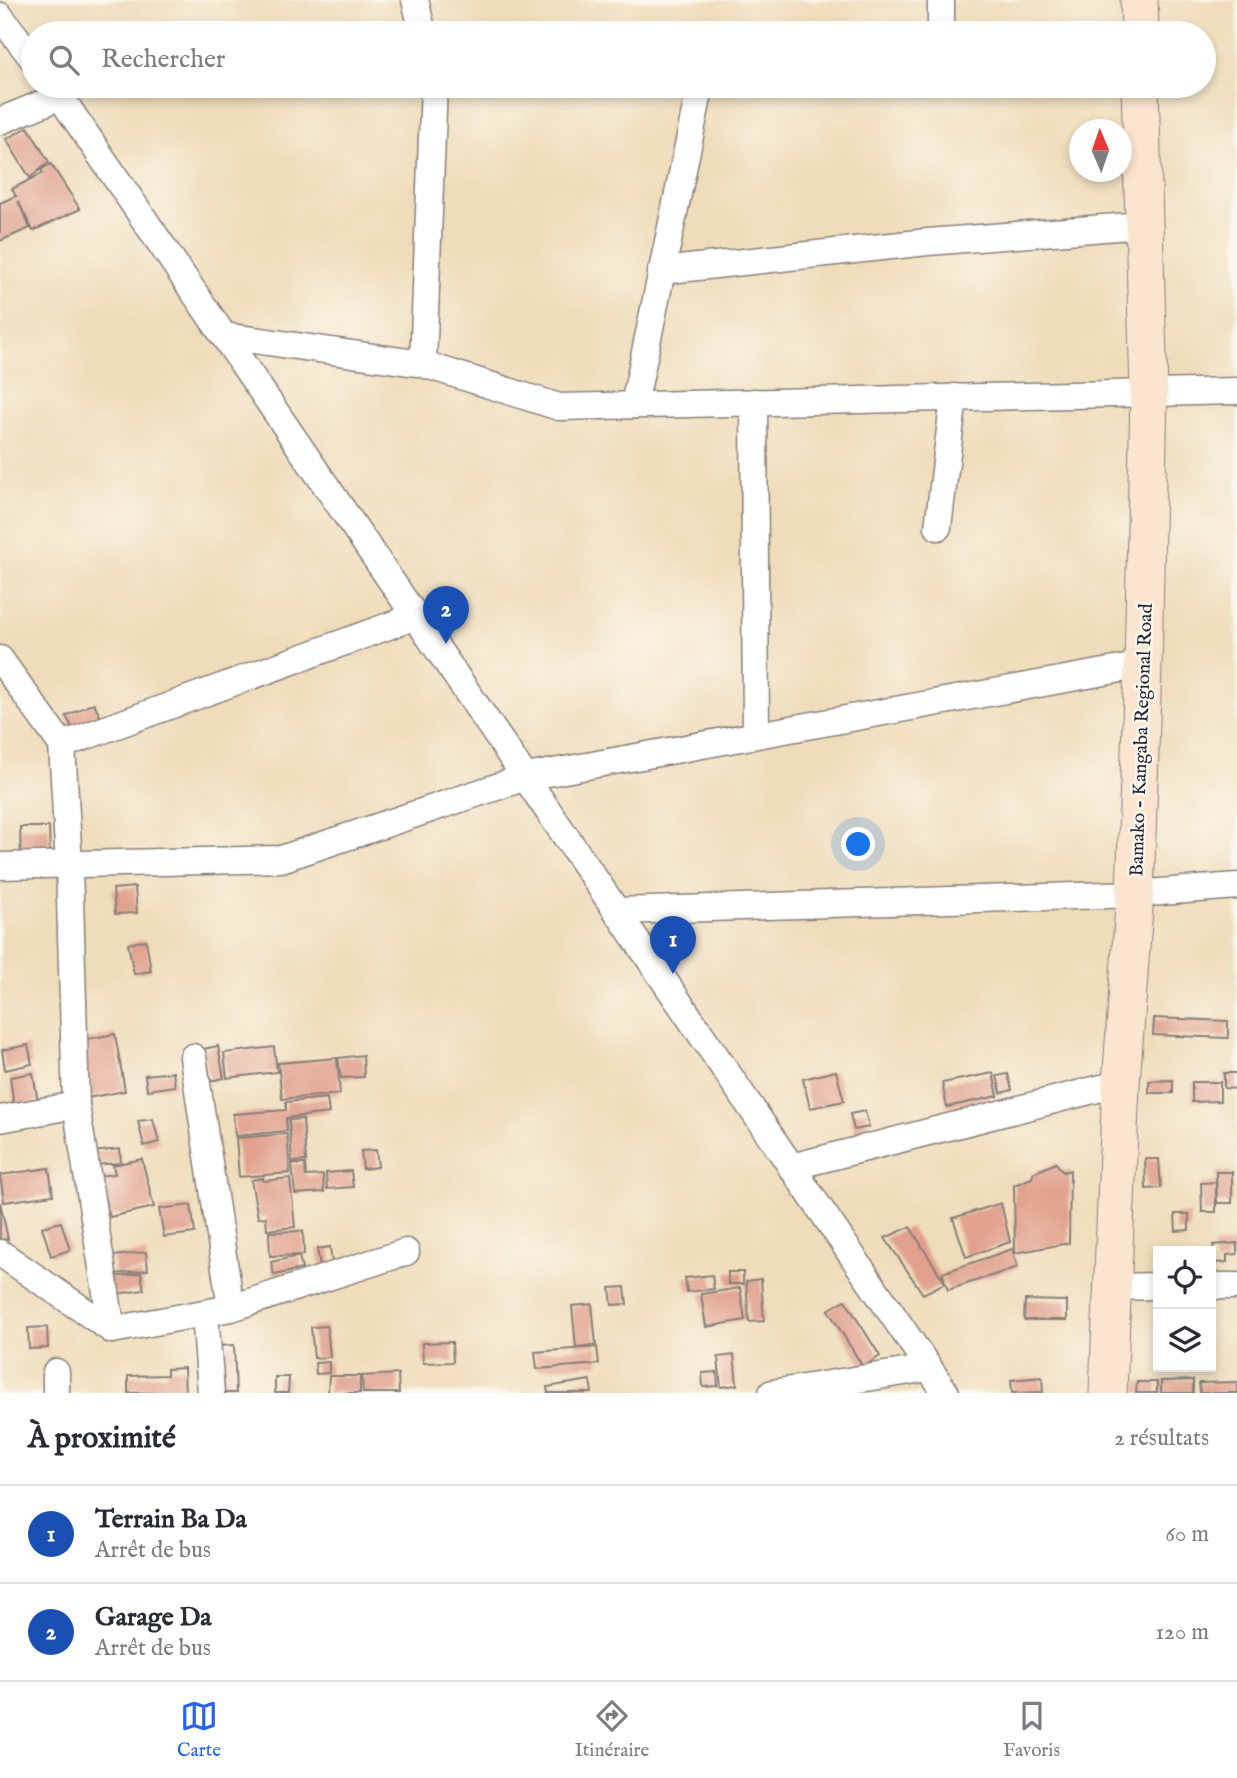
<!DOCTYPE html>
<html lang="fr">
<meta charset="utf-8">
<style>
:root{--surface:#fff;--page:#f7f7f7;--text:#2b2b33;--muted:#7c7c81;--line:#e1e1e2;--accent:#2563eb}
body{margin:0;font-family:"IM FELL English",serif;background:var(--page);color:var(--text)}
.controls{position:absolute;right:21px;bottom:21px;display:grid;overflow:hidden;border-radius:0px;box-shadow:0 4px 10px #0003}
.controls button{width:63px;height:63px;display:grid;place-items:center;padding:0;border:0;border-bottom:2px solid var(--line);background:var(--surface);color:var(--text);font:35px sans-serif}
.compass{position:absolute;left:1069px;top:119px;width:63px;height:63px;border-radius:50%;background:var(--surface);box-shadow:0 4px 10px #0003;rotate:358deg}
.you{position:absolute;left:859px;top:845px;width:24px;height:24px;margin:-18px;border:5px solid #fff;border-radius:50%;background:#1a73e8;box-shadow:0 0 0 10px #1a73e833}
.badge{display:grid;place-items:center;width:46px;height:46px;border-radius:50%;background:var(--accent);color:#fff;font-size:23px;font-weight:700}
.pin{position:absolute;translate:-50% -58px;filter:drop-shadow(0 2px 4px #0008)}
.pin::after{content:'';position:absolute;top:37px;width:24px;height:21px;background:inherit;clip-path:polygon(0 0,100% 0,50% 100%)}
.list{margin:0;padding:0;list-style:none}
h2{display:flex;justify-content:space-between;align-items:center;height:91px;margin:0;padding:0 28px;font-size:30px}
h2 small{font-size:23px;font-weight:400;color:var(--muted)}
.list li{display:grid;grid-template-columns:46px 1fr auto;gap:21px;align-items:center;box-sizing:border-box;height:98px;padding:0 28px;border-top:2px solid var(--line)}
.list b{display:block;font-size:26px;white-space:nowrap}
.list p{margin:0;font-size:23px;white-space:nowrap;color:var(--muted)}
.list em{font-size:23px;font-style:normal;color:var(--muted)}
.icon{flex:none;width:38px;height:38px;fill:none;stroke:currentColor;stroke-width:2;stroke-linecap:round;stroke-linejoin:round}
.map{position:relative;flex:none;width:1237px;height:1393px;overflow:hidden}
.search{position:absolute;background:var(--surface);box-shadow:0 4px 10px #0003;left:21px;right:21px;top:21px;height:77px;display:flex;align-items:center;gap:18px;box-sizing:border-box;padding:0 24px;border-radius:38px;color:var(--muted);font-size:26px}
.sheet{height:287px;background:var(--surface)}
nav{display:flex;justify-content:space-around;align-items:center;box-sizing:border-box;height:98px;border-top:2px solid var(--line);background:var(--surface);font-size:19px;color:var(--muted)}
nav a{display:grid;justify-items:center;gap:4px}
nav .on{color:var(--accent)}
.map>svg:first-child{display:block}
.building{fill:#e1a18e}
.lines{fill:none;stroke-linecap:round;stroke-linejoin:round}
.street-casing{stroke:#887f7a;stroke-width:29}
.secondary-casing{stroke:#887f7a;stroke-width:39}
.street{stroke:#fff;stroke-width:26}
.secondary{stroke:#fce5d0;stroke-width:37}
.labels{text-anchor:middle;stroke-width:5;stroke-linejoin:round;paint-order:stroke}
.street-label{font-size:19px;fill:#22223b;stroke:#fbf7ec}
</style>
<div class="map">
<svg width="1237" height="1393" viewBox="0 0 1237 1393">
<rect width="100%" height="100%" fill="#fbf7ec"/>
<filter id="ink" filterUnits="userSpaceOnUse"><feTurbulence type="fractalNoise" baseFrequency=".0143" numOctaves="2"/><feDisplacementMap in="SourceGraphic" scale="14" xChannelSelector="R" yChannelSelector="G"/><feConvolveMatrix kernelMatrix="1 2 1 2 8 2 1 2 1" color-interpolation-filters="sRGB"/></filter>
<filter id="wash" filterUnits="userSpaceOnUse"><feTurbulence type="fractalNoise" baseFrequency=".00686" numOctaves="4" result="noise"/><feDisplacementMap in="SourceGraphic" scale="28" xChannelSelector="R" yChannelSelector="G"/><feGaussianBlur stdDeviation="1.57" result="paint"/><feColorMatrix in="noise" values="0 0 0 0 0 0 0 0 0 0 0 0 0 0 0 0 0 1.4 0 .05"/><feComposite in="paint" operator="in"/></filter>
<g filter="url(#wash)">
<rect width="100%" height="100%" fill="#efdcba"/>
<g id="blocks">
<g class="building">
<path d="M28,127l21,35 -19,16 -24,-39z"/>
<path d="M51,164l29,45 -47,22 -15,-30 12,27 -30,13v-38l16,-7 -4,-7 31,-16 -2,-3z"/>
<path d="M94,703l8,17 -27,13 -9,-17z"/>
<path d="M20,827h29l1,32h-29z"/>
<path d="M135,887l2,26 -22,1 -2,-25z"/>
<path d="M146,940l5,31 -17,3 -6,-30z"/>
<path d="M1154,1018l74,3v17l-75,-3z"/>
<path d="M115,1034l10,57 -38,7 -10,-57z"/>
<path d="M28,1045l4,19 -27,6 -3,-20z"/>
<path d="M218,1046l6,32 -14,3 -7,-32z"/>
<path d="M274,1047l3,25 -50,6 -3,-25z"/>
<path d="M363,1055l1,22 -23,1 -3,-20z"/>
<path d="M337,1058l3,36 -58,5 -4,-36z"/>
<path d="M836,1071l8,30 -34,7 -7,-29z"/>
<path d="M173,1072l2,14 -28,4 -2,-15z"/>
<path d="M33,1073l5,29 -24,4 -4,-29z"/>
<path d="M993,1073l5,23 -51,11 -5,-24z"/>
<path d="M1224,1073h13v16l-13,-1z"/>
<path d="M1008,1074l4,16 -11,3 -4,-17z"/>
<path d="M1173,1080v13h-24v-12z"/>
<path d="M1192,1082h28v19l-28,1z"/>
<path d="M327,1098l2,15 -43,5 1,13 -52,5 -2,-22 53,-4v-8z"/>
<path d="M865,1111l4,16 -15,3 -4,-16z"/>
<path d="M153,1119l6,23 -15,4 -6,-25z"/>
<path d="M303,1119l3,42 -14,1 -3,-42z"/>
<path d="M287,1134l3,39 -51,4 -3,-39z"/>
<path d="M120,1149l1,14 -28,2 -1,-13z"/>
<path d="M376,1150l2,17 -15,2 -2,-18z"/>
<path d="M142,1159l12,48 -44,10 -12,-41 17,-2 -2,-9z"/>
<path d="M1145,1159h14l2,29 -15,1z"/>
<path d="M1056,1163l7,9 7,-2 -1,73 -54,10 -1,-68 18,-7 1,-5z"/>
<path d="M292,1164h13l1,12 17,-1 1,17 -29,2z"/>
<path d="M49,1168l4,27 -49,7 -4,-27z"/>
<path d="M351,1171l2,16 -26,2 -1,-16z"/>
<path d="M1216,1172h16v31h-15z"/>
<path d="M263,1178v3l27,-3 5,49 -28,3 -1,-13 -8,1 -7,-38z"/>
<path d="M1216,1182v30h-14l-1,-29z"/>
<path d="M0,1202l8,37 -8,1z"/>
<path d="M1001,1203l9,39 -44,15 -13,-39z"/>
<path d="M191,1205l4,28 -31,4 -5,-28z"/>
<path d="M1175,1214h14v16l-13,1z"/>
<path d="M61,1222l9,28 -19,6 -9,-29z"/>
<path d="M910,1227l35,56 -22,11 -38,-56z"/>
<path d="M303,1231l1,24 -34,1 -1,-24z"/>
<path d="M1237,1243v11l-10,1v7l-12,1 -2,-18z"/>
<path d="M330,1247l2,17 -12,2 -3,-17z"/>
<path d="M1012,1249l6,18 -70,23 -6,-17z"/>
<path d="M146,1252l2,18 -33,4 -2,-18z"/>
<path d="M299,1256l3,13 -28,6 -3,-13z"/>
<rect x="728" y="1272" width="15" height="12"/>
<path d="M141,1273l3,17 -41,6 -3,-17z"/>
<path d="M712,1275l2,14 -27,3 -2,-14z"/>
<path d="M761,1279l3,42 -15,1 -3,-41z"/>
<path d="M625,1287l2,17 -15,1 -2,-17z"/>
<path d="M740,1288l5,32 -39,7 -5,-33z"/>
<path d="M845,1300l35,56 -17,11 -35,-57z"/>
<path d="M1025,1300l42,1v19h-43z"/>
<path d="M592,1304l4,41 -20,2 -4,-41z"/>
<path d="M327,1326l3,31 -16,1 -3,-31z"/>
<path d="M47,1327l1,21 -19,1 -1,-21z"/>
<path d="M452,1342l1,20 -30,1 -1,-20z"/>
<path d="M234,1345l2,48h-16l-3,-47z"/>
<path d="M597,1347l2,17 -62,5 -2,-17z"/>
<path d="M734,1355l3,30 -16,2 -3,-30z"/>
<path d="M329,1362v11l-13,1 -1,-11z"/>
<path d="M184,1368l1,25h-57v-17l39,-1v-6z"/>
<path d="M717,1372l1,14 -15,1 -1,-14z"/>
<path d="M398,1374l1,19h-36l-1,-17z"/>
<path d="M329,1376h31v17h-32z"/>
<path d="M275,1377h14l-1,16h-13z"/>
<path d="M1042,1377l1,15 -31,1 -1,-13z"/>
<path d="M590,1380l2,13h-44l-1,-6z"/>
<path d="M1193,1380v13h-32v-12z"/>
<path d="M1137,1382h20v11h-21z"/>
<path d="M1237,1382v11h-37l-1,-10z"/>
</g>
</g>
</g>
<g filter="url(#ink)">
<use href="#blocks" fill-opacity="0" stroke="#887f7a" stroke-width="2"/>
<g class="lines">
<g class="street-casing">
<g id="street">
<path d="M415,0l8,33"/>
<path d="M0,16l33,43"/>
<path d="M941,33v-33"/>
<path d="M53,86l893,1307"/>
<path d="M0,121l61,-25"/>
<path d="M661,271l267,-29 214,-17"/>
<path d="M225,336l198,28 136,43 678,-16"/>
<path d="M423,364l11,-278"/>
<path d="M754,402l2,331"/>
<path d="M634,405l66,-317"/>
<path d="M938,527l16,-130"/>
<path d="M0,659l62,86 7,120 7,240 36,225"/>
<path d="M62,745l354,-129"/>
<path d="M0,866l281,-7 245,-82 617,-112"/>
<path d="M617,911l518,-17 102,-8"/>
<path d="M193,1057l38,251"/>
<path d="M0,1119l76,-14"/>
<path d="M791,1167l330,-84"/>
<path d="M0,1253l112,77 119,-22 175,-56"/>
<path d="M1211,1286h26"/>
<path d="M1110,1287l48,-1"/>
<path d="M205,1313l6,80"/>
<path d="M56,1393v-21"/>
<path d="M772,1393l157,-25"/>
</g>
</g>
<g class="secondary-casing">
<g id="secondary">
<path d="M1139,0l1,33"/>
<path d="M1108,1393l13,-310 14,-189 8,-229 6,-273 -9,-306"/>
</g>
</g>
<use href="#street" class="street"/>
<use href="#secondary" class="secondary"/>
</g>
</g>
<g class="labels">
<g class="street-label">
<text transform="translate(1140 740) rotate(-88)" y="7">Bamako - Kangaba Regional Road</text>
</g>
</g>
</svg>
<div class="controls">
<button><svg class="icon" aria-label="locate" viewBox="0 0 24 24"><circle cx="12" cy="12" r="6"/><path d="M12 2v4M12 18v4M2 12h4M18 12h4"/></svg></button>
<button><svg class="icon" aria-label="layers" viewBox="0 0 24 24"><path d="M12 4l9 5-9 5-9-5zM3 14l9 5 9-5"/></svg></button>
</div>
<svg class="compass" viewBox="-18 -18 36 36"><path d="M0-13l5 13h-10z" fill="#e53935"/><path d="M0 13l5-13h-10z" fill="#7c7c81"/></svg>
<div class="you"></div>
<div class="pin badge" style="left:673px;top:974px;background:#1a4fb4">1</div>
<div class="pin badge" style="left:446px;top:644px;background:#1a4fb4">2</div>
<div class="search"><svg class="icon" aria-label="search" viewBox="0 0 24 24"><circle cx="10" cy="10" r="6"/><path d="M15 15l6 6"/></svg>Rechercher</div>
</div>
<section class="sheet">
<h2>À proximité<small>2 résultats</small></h2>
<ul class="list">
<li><span class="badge" style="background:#1a4fb4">1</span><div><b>Terrain Ba Da</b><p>Arrêt de bus</p></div><em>60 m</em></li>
<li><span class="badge" style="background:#1a4fb4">2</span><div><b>Garage Da</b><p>Arrêt de bus</p></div><em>120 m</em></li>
</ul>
</section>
<nav>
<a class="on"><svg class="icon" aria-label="map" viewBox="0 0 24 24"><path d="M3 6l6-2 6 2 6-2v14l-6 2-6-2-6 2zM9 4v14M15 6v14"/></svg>Carte</a>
<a><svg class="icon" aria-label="directions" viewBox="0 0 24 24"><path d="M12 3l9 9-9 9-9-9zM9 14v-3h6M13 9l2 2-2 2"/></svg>Itinéraire</a>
<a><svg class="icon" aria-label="saved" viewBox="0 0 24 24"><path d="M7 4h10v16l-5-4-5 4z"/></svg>Favoris</a>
</nav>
